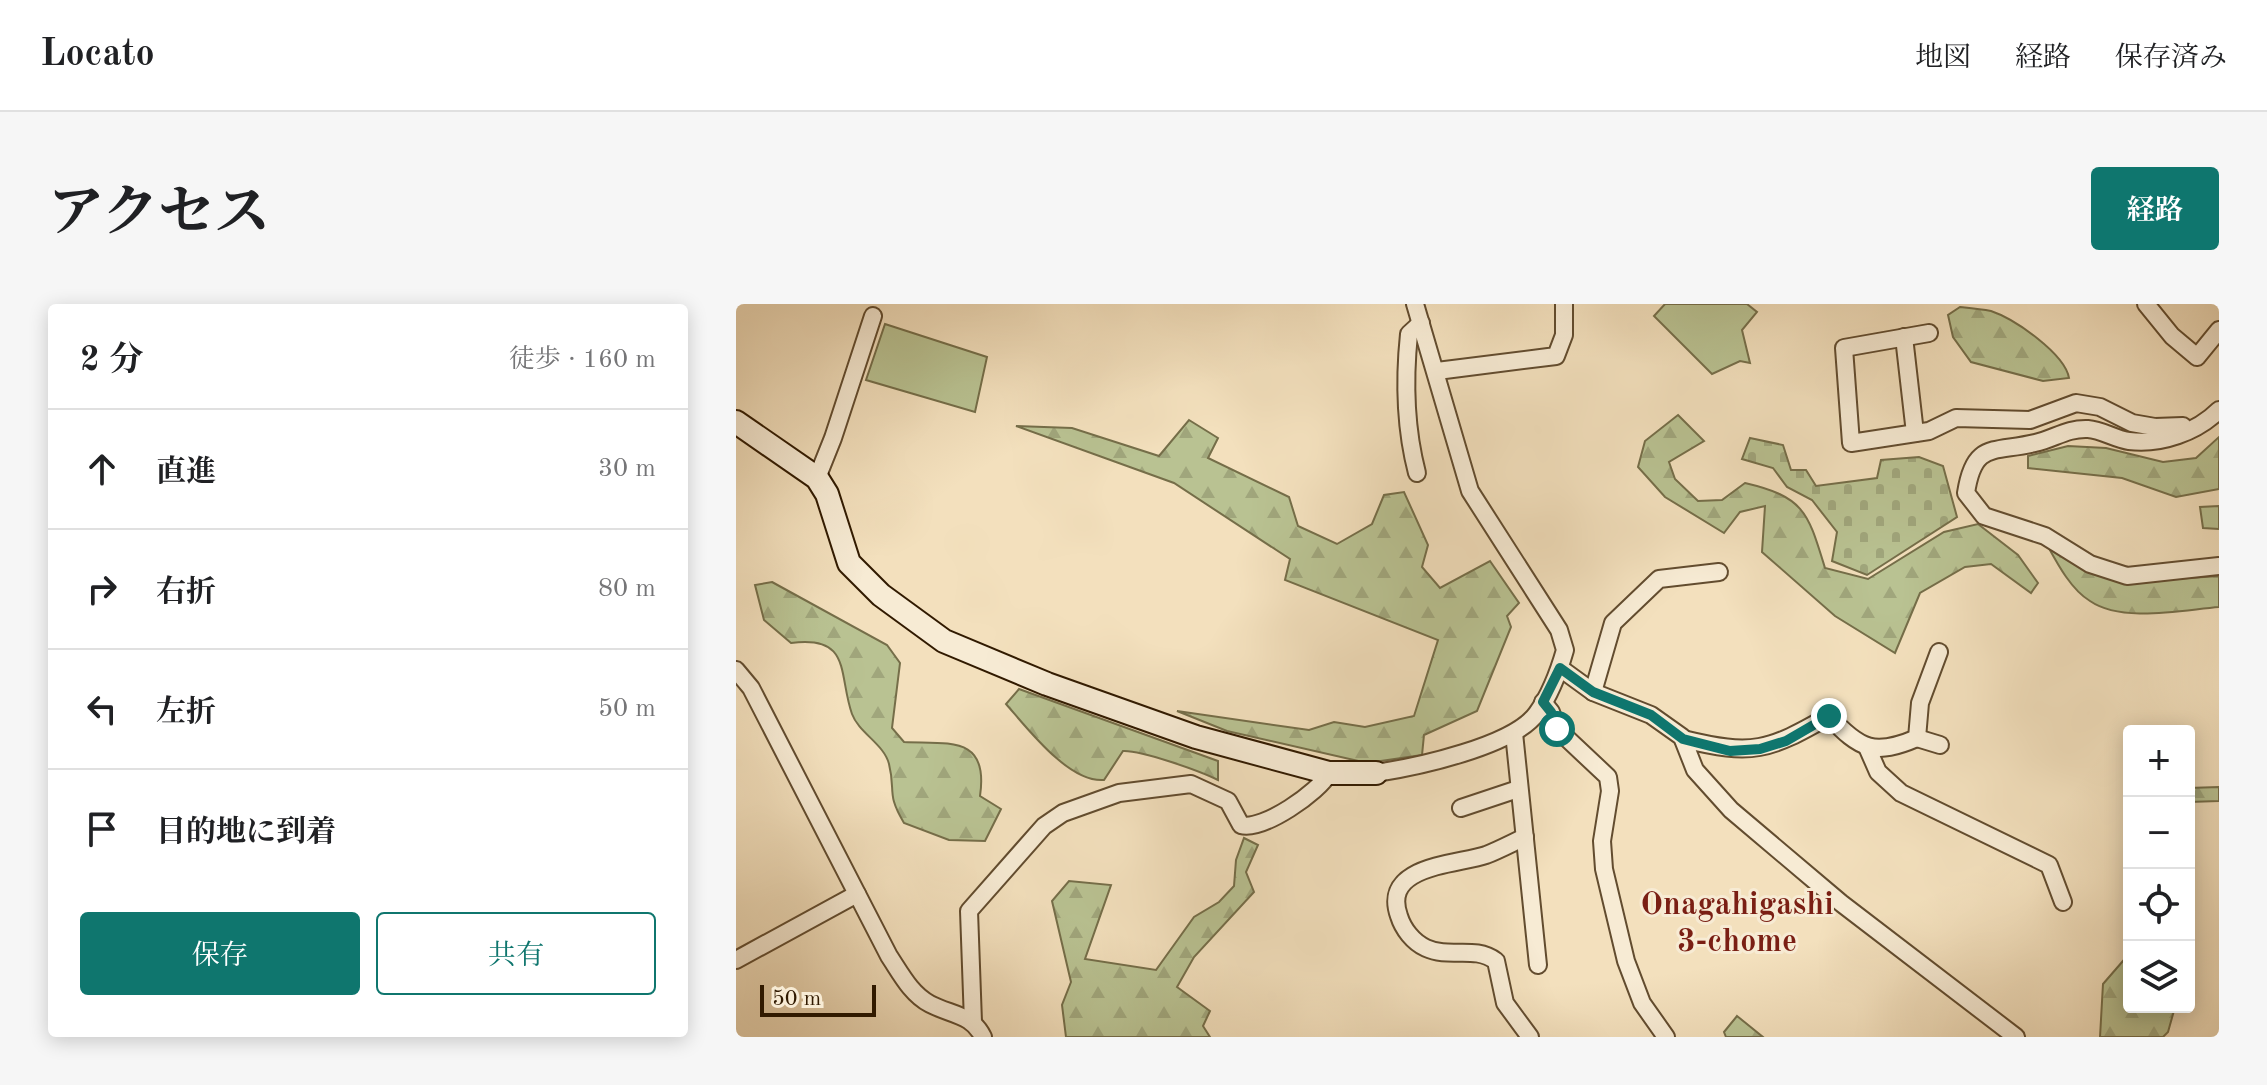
<!DOCTYPE html>
<html lang="ja">
<meta charset="utf-8">
<style>
:root{--surface:#fff;--page:#f6f6f6;--text:#202124;--muted:#757577;--line:#e0e0e0;--accent:#0f766e}
body{margin:0;font-family:"Old Standard TT","Noto Serif JP",serif;background:var(--page);color:var(--text)}
.controls{position:absolute;right:24px;bottom:24px;display:grid;overflow:hidden;border-radius:8px;box-shadow:0 4px 20px #0003}
.controls button{width:72px;height:72px;display:grid;place-items:center;padding:0;border:0;border-bottom:2px solid var(--line);background:var(--surface);color:var(--text);font:40px sans-serif}
.scale{position:absolute;left:24px;bottom:20px;width:116px;box-sizing:border-box;padding-left:8px;border:4px solid #311a00;border-top:0;font-size:22px;line-height:28px;white-space:nowrap;color:#311a00;-webkit-text-stroke:6px #f7ebd4;paint-order:stroke}
.stop{position:absolute;width:24px;height:24px;margin:-18px;border:6px solid #0f766e;border-radius:50%;background:#fff}
.stop.end{background:#0f766e;border-color:#fff;box-shadow:0 2px 8px #0008}
.list{margin:0;padding:0;list-style:none}
h2{display:flex;justify-content:space-between;align-items:center;height:104px;margin:0;padding:0 32px;font-size:34px}
h2 small{font-size:26px;font-weight:400;color:var(--muted)}
.list li{display:grid;grid-template-columns:52px 1fr auto;gap:24px;align-items:center;box-sizing:border-box;height:120px;padding:0 32px;border-top:2px solid var(--line)}
.list b{display:block;font-size:30px;white-space:nowrap}
.list em{font-size:26px;font-style:normal;color:var(--muted)}
.actions{display:flex;gap:16px;padding:24px 32px}
.actions a{flex:1;padding:18px 0;border:2px solid var(--accent);border-radius:8px;text-align:center;font-size:28px;color:var(--accent)}
.actions .main{background:var(--accent);color:#fff}
.icon{flex:none;width:44px;height:44px;fill:none;stroke:currentColor;stroke-width:2;stroke-linecap:round;stroke-linejoin:round}
.map{position:relative;flex:none;width:1483px;height:733px;overflow:hidden;border-radius:8px}
header{display:flex;align-items:center;gap:48px;box-sizing:border-box;height:112px;padding:0 40px;background:var(--surface);border-bottom:2px solid var(--line)}
header strong{font-size:38px}
nav{display:flex;gap:44px;margin-inline-start:auto;font-size:28px}
.intro{display:flex;align-items:center;justify-content:space-between;box-sizing:border-box;height:192px;padding:0 48px}
h1{margin:0;font-size:56px}
.button{padding:20px 36px;border-radius:8px;background:var(--accent);color:#fff;font-size:28px;font-weight:700}
main{display:flex;gap:48px;padding:0 48px}
aside{flex:1;background:var(--surface);border-radius:8px;box-shadow:0 4px 20px #0003}
.map>svg:first-child{display:block}
.forest{fill:url(#forest-firs);stroke:#756e49;stroke-width:2}
.cemetery{fill:url(#cemetery-stones);stroke:#756e49;stroke-width:2}
.green{fill:#b9c292;stroke:#756e49;stroke-width:2}
.lines{fill:none;stroke-linecap:round;stroke-linejoin:round}
.street-casing{stroke:#624c2f;stroke-width:20}
.secondary-casing{stroke:#311a00;stroke-width:26}
.street{stroke:#f7ebd4;stroke-width:16}
.secondary{stroke:#f7ebd4;stroke-width:22}
.route{stroke:#0f766e;stroke-width:10}
.labels{text-anchor:middle;stroke-width:6;stroke-linejoin:round;paint-order:stroke}
.neighbourhood-label{font-size:32px;font-weight:bold;fill:#7a1f14;stroke:#f7ebd4}
</style>
<header>
<strong>Locato</strong>
<nav><a>地図</a><a>経路</a><a>保存済み</a></nav>
</header>
<div class="intro"><h1>アクセス</h1><a class="button">経路</a></div>
<main>
<aside>
<h2>2 分<small>徒歩 · 160 m</small></h2>
<ul class="list">
<li><svg class="icon" aria-label="ahead" viewBox="0 0 24 24"><path d="M12 20V5M6 11l6-6 6 6"/></svg><div><b>直進</b></div><em>30 m</em></li>
<li><svg class="icon" aria-label="right" viewBox="0 0 24 24"><path d="M7 20v-9h11M14 6l5 5-5 5"/></svg><div><b>右折</b></div><em>80 m</em></li>
<li><svg class="icon" aria-label="left" viewBox="0 0 24 24"><path d="M17 20v-9H6M10 6l-5 5 5 5"/></svg><div><b>左折</b></div><em>50 m</em></li>
<li><svg class="icon" aria-label="arrive" viewBox="0 0 24 24"><path d="M6 21V4h12l-3 4 3 4H6"/></svg><div><b>目的地に到着</b></div></li>
</ul>
<div class="actions"><a class="main">保存</a><a>共有</a></div>
</aside>
<div class="map">
<svg width="1483" height="733" viewBox="0 0 1483 733">
<defs>
<pattern id="forest-firs" width="22" height="20" patternUnits="userSpaceOnUse" patternTransform="scale(2)"><rect width="22" height="20" fill="#b9c292"/><path d="M5 1l3.5 6h-7zM16 11l3.5 6h-7z" fill="#a0a67c"/></pattern>
<pattern id="cemetery-stones" width="16" height="16" patternUnits="userSpaceOnUse" patternTransform="scale(2)"><rect width="16" height="16" fill="#b9c292"/><path d="M2 7V4a2 2 0 0 1 4 0v3zM10 15v-3a2 2 0 0 1 4 0v3z" fill="#a0a67c"/></pattern>
</defs>
<rect width="100%" height="100%" fill="#f3e0bd"/>
<filter id="stains"><feTurbulence type="fractalNoise" baseFrequency=".0025" numOctaves="4"/><feColorMatrix values="0 0 0 0 .2 0 0 0 0 .09 0 0 0 0 .02 0 0 0 .5 -.17"/></filter>
<radialGradient id="worn" r=".72"><stop offset=".6" stop-color="#630" stop-opacity="0"/><stop offset="1" stop-color="#630" stop-opacity=".3"/></radialGradient>
<g class="forest">
<path d="M1224,3c10,1 21,2 31,4 24,8 74,43 78,67l-26,3 -72,-19 -18,-25 -5,-22z"/>
<path d="M942,111l26,26 -35,21 6,17 23,22 24,-1 23,-17c60,14 63,30 80,85l43,11 76,-47 34,-8 40,31 20,28 -7,10 -40,-29 -26,3 -45,26 -25,60 -60,-37 -73,-64 3,-46 -25,6 -16,21 -59,-36 -27,-30 7,-26z"/>
<path d="M453,116l29,18 -10,20 81,39 9,29 39,18 35,-20 12,-29 20,-3 24,53 -6,22 18,21 50,-27 29,42 -12,13 4,11 -34,84 -53,24 -2,20 -55,8 -140,-32 -50,-20 132,19 25,-8 31,5 49,-11 24,-76 -153,-60 5,-21 -116,-76 -158,-57 56,2 87,28z"/>
<path d="M1483,133v52l-43,8 -54,-19 -94,-10v-12l40,-10 38,2 57,14 33,-4z"/>
<path d="M1309,237l83,41 91,-6v31c-37,3 -97,16 -129,-6 -20,-12 -34,-40 -45,-60z"/>
<path d="M36,278l115,63 13,18 -8,65 12,14c45,2 85,-7 76,54l21,13 -16,32 -36,-1 -45,-17c-18,-30 -8,-31 -15,-59 -5,-20 -30,-31 -37,-50 -14,-40 0,-79 -61,-71l-27,-23 -9,-35z"/>
<path d="M283,385l199,72v19c-18,-9 -77,-30 -95,-29l-19,29c-35,3 -76,-51 -98,-76z"/>
<path d="M1483,483v14l-30,1v-14z"/>
<path d="M508,534l14,7 -12,27 8,20 -60,65 -17,30 33,24 -7,15 7,11h-144l-4,-32 9,-23 -19,-81 17,-20 42,4 -26,74 71,11 38,-53 25,-15 15,-16 2,-26z"/>
<path d="M1393,650v53h46l-7,25 -5,5h-63l3,-53z"/>
<path d="M1001,712l26,21h-37l-2,-5z"/>
</g>
<path class="cemetery" d="M1014,134l33,7 8,25h15l10,16 61,-8 4,-18 38,-3 24,9 14,51 -90,58 -35,-14 5,-29 -25,-32 -25,-13 -14,-19 -31,-9z"/>
<g class="green">
<path d="M929,0h82l10,8 -15,18 8,33 -10,-2 -28,13 -58,-58z"/>
<path d="M149,20l102,33 -12,55 -109,-32z"/>
<path d="M1483,202v23l-16,-1 -3,-21z"/>
</g>
<g class="lines">
<g class="street-casing">
<g id="street">
<path d="M1410,0l26,32 25,21 22,-27"/>
<path d="M1193,29l-85,15 7,95 78,-12 27,-13 74,2 46,-17 24,4 32,16 23,4 28,-1"/>
<path d="M1168,33l11,96"/>
<path d="M701,67l119,-15 8,-21v-31"/>
<path d="M1483,106c-22,22 -58,35 -90,31 -14,-2 -27,-11 -41,-12 -21,-1 -34,10 -53,14 -42,10 -61,-2 -69,50l18,23 61,20 45,28 37,12 92,-10"/>
<path d="M681,169c-12,-46 -13,-91 -8,-139l12,-11"/>
<path d="M81,174l16,-40 40,-122"/>
<path d="M824,364l33,24 58,23 31,22 13,33 36,40 110,93 175,134"/>
<path d="M0,366l15,18 138,268c12,18 22,38 41,48 21,11 42,10 53,33"/>
<path d="M857,388l20,-69 46,-44 60,-7"/>
<path d="M807,398l8,10 6,17 51,48 2,14 -8,50 2,28 22,92 16,42 24,34"/>
<path d="M778,429l24,232"/>
<path d="M1181,434l23,7"/>
<path d="M947,435c70,17 85,12 146,-23 31,34 46,40 88,22l3,-35 19,-51"/>
<path d="M1131,443l11,25 23,21 148,72 14,37"/>
<path d="M640,469c40,-6 138,-27 161,-60 13,-18 22,-42 28,-63l-6,-20 -89,-139 -55,-187"/>
<path d="M725,504l57,-19"/>
<path d="M789,533c-13,6 -26,13 -39,18 -30,10 -105,10 -87,61 4,13 14,26 27,32 24,11 48,-3 70,13l9,42 25,34"/>
<path d="M0,656l121,-66"/>
<path d="M237,718l-4,-111 75,-85 19,-13 56,-20 72,-9 37,17 13,24c22,6 78,-33 88,-52"/>
</g>
</g>
<g class="secondary-casing">
<path id="secondary" d="M0,118l81,56 10,16 22,69 32,32 63,46 103,43 149,53 133,36h47"/>
</g>
<use href="#street" class="street"/>
<use href="#secondary" class="secondary"/>
</g>
<g class="lines">
<path class="route" d="M821,425l-6,-17 -8,-10 17,-34 33,24 58,23 32,24 47,12 30,-2 26,-8 43,-25"/>
</g>
<g class="labels">
<g class="neighbourhood-label">
<text x="1001" y="610">Onagahigashi<tspan x="1001" dy="37">3-chome</tspan></text>
</g>
</g>
<rect width="100%" height="100%" filter="url(#stains)"/>
<rect width="100%" height="100%" fill="url(#worn)"/>
</svg>
<div class="controls">
<button>+</button>
<button>−</button>
<button><svg class="icon" aria-label="locate" viewBox="0 0 24 24"><circle cx="12" cy="12" r="6"/><path d="M12 2v4M12 18v4M2 12h4M18 12h4"/></svg></button>
<button><svg class="icon" aria-label="layers" viewBox="0 0 24 24"><path d="M12 4l9 5-9 5-9-5zM3 14l9 5 9-5"/></svg></button>
</div>
<div class="scale">50 m</div>
<div class="stop" style="left:821px;top:425px"></div>
<div class="stop end" style="left:1093px;top:412px"></div>
</div>
</main>
